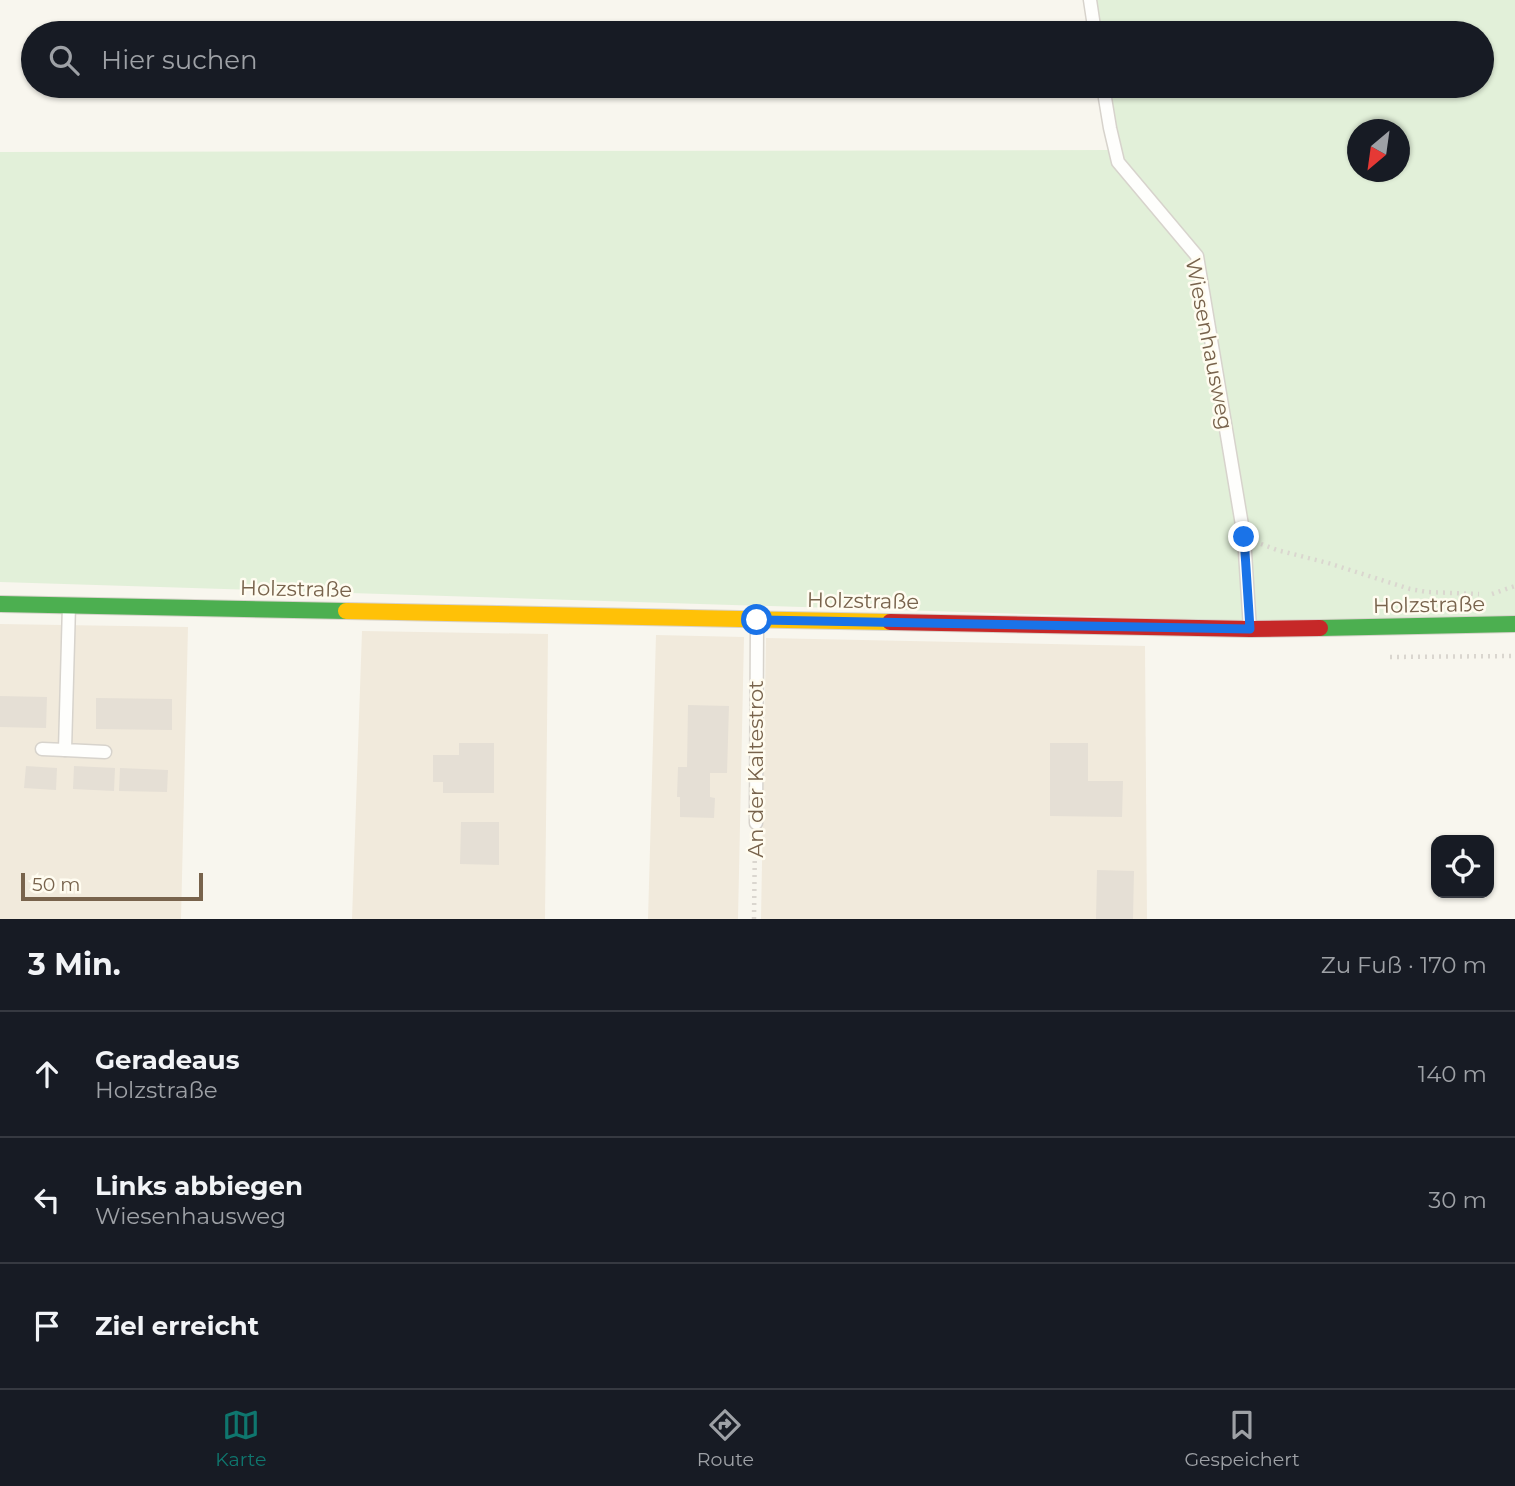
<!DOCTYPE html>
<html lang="de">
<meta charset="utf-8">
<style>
:root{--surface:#171b24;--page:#20242c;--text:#f1f3f6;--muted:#9ea1a6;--line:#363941;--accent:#0f766e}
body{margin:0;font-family:Montserrat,sans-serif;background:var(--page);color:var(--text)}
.controls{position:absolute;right:21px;bottom:21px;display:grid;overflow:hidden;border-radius:14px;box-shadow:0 2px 5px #0004}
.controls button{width:63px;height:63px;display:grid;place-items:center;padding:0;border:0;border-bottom:2px solid var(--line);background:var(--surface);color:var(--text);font:35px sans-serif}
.compass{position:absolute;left:1347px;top:119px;width:63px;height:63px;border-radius:50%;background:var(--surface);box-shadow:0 2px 5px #0004;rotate:209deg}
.scale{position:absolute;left:21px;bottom:18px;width:182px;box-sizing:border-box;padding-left:7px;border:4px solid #78634c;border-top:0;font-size:19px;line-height:24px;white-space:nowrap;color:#78634c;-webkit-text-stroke:5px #fffcf0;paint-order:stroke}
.stop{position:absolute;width:21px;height:21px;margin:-16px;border:5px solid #1a73e8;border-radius:50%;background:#fff}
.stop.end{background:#1a73e8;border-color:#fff;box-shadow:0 2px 7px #0008}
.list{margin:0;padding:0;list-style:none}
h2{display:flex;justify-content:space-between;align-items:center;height:91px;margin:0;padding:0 28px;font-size:30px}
h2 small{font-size:23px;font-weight:400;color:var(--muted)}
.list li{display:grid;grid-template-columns:46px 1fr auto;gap:21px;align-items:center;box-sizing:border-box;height:126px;padding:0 28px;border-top:2px solid var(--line)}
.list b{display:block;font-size:26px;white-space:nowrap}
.list p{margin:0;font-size:23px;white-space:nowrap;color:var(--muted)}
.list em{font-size:23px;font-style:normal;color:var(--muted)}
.icon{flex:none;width:38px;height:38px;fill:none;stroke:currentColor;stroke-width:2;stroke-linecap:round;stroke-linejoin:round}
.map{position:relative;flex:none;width:1515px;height:919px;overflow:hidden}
.search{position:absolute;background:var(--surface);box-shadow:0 2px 5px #0004;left:21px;right:21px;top:21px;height:77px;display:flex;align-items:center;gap:18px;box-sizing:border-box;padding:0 24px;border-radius:38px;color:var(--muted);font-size:26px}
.sheet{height:469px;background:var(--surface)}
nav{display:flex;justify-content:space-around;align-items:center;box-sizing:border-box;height:98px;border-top:2px solid var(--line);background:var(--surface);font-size:19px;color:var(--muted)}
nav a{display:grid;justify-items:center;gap:4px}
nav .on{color:var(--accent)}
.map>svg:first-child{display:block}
.residential{fill:#f1eadc}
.green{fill:#e2f0d9;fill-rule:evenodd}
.building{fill:#e5dfd5}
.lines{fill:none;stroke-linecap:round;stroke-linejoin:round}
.lane-casing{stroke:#d7d3cc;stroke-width:15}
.fast-casing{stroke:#d8d3cb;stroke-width:18}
.slow-casing{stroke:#d8d3cb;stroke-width:18}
.jam-casing{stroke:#d8d3cb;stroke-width:18}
.path{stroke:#dad6cf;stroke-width:4.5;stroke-dasharray:2 5;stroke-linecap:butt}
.lane{stroke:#fefefc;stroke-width:12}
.fast{stroke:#4caf50;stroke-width:16}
.slow{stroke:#ffc107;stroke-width:16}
.jam{stroke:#c62828;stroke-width:16}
.route{stroke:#1a73e8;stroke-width:9}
.labels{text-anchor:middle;stroke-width:5;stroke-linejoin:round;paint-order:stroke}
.street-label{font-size:21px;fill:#78634c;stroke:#fffcf0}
</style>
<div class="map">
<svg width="1515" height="919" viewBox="0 0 1515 919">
<rect width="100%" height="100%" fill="#f8f6ee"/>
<g class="residential">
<path d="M0,624l188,3 -7,292h-181z"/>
<path d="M362,631l186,3 -3,285h-193z"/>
<path d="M656,635l88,2 -6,282h-90z"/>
<path d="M766,638l379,8 2,273h-386z"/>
</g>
<path class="green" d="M1092,0h423v616l-269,5 -1246,-39v-430l1112,-2 -7,-64h377v-53h-385zM1358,130h42v42h-42z"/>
<g class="building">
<path d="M0,696l47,1 -1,31 -46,-1z"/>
<path d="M96,698l76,1v31l-76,-1z"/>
<path d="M688,705l41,1 -2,67h-17v24l5,1 -1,20 -34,-1v-20h-3l1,-30h9z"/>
<path d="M459,743h35v50h-51v-11h-10v-27h26z"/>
<path d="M1050,743h38v38h35l-1,36 -72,-1z"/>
<path d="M26,766l31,2 -1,22 -32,-2z"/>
<path d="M74,766l41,2 -1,23 -41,-2z"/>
<path d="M120,768l48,2 -1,22 -48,-1z"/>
<path d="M461,822h38v43l-39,-1z"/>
<path d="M1097,870l37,1 -1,48h-37z"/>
</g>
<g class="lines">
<g class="lane-casing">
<g id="lane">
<path d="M1090,0l5,33"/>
<path d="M1103,86l7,42 8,34 79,94 47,281 6,92"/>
<path d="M69,605l-4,145 40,2"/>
<path d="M42,749l23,1"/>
<path d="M756,823l1,-202"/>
</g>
</g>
<g class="fast-casing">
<g id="fast">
<path d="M0,604l346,7"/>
<path d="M1320,628l195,-4"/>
</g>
</g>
<g class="slow-casing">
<path id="slow" d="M346,611l544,11"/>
</g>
<g class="jam-casing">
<path id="jam" d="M890,622l360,7 70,-1"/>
</g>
<g class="path">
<path d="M1261,544l16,6 51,13 82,26 17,3 52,2"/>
<path d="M1492,594l23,-8"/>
<path d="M1390,657l125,-1"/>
<path d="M754,919l1,-80"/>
</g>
<use href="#lane" class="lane"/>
<use href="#fast" class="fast"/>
<use href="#slow" class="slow"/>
<use href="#jam" class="jam"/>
</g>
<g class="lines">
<path class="route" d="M757,620l493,9 -6,-92"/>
</g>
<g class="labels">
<g class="street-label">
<text transform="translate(1209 344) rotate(79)" y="7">Wiesenhausweg</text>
<text transform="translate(296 589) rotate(1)" y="7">Holzstraße</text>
<text transform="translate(863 601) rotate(1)" y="7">Holzstraße</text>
<text transform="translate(1429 605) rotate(-1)" y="7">Holzstraße</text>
<text transform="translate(756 769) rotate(-90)" y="7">An der Kaltestrot</text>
</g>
</g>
</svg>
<div class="controls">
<button><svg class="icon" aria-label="locate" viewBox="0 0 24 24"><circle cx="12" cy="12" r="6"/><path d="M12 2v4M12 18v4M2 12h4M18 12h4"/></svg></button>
</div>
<svg class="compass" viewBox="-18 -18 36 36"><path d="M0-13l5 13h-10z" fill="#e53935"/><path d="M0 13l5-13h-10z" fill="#9ea1a6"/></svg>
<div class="scale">50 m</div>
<div class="stop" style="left:757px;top:620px"></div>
<div class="stop end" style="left:1244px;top:537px"></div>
<div class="search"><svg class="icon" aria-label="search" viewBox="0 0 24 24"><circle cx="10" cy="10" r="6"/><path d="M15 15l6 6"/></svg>Hier suchen</div>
</div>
<section class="sheet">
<h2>3 Min.<small>Zu Fuß · 170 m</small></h2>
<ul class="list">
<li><svg class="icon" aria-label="ahead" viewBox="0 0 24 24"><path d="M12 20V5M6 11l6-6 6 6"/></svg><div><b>Geradeaus</b><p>Holzstraße</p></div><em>140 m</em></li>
<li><svg class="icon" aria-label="left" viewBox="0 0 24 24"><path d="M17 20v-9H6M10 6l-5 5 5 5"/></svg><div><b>Links abbiegen</b><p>Wiesenhausweg</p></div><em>30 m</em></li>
<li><svg class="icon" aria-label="arrive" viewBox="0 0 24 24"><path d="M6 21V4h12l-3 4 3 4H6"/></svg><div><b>Ziel erreicht</b></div></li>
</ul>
</section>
<nav>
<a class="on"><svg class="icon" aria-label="map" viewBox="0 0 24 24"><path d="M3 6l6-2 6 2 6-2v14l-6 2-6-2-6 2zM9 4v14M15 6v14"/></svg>Karte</a>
<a><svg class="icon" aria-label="directions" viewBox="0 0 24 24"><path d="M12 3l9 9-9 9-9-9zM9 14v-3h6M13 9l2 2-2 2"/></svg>Route</a>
<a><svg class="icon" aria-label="saved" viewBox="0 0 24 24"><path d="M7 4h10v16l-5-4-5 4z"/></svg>Gespeichert</a>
</nav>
